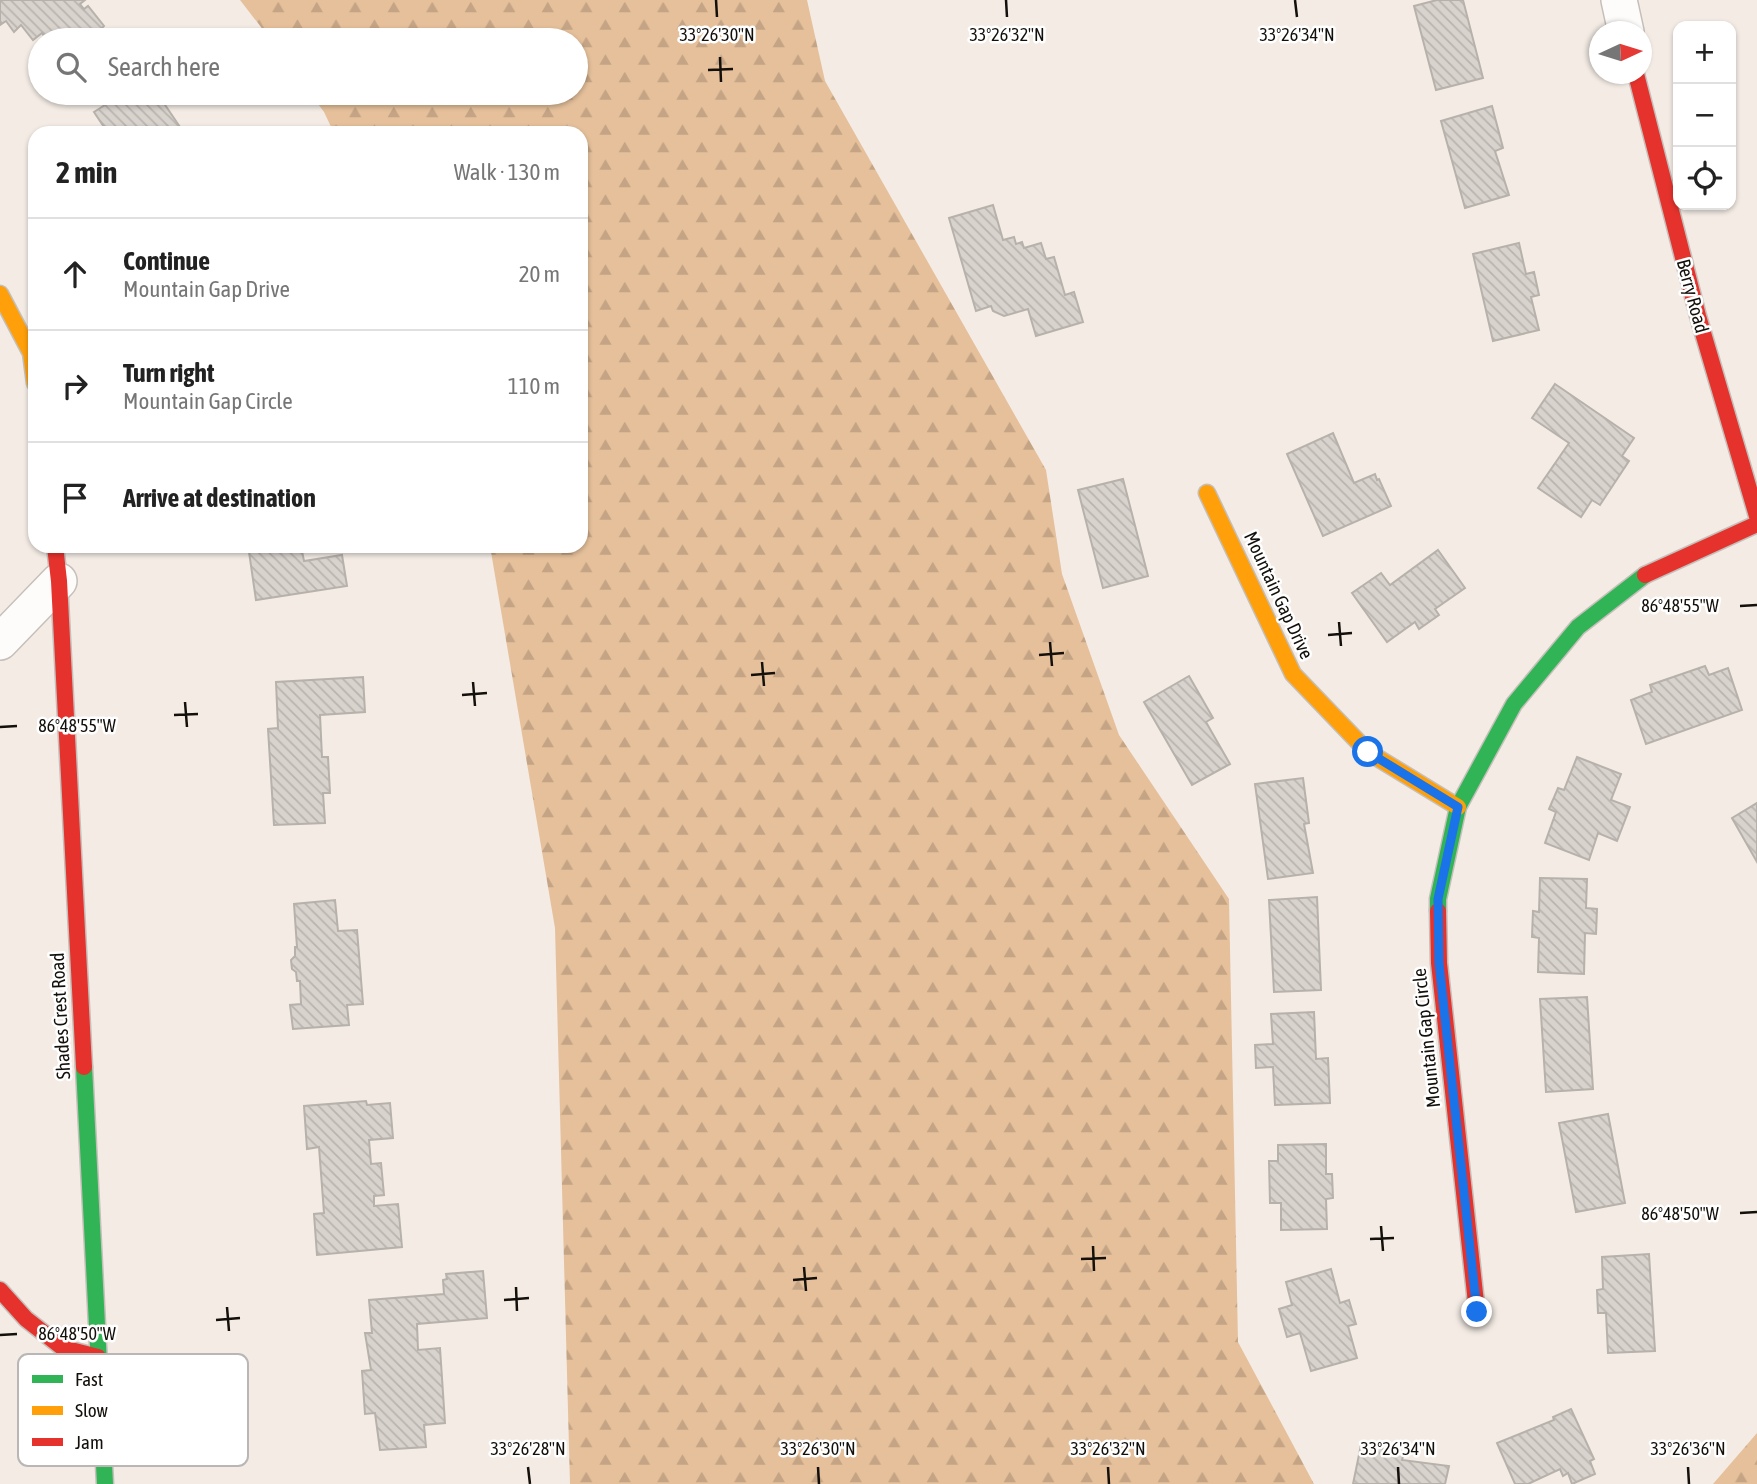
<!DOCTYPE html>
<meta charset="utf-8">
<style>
:root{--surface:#fff;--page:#f6f6f6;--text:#222;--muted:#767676;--line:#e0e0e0}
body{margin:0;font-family:"Asap Condensed",sans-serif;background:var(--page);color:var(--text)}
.controls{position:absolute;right:21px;top:21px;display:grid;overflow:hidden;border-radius:14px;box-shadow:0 2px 5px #0004}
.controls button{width:63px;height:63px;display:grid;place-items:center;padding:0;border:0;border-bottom:2px solid var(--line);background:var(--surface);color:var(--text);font:35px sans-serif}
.compass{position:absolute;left:1589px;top:21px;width:63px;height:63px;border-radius:50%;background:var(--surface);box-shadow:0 2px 5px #0004;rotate:86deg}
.stop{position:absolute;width:21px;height:21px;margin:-16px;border:5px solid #1a73e8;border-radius:50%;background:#fff}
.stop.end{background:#1a73e8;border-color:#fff;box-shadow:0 2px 7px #0008}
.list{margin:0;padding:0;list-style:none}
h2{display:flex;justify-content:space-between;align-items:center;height:91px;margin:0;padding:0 28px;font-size:30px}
h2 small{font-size:23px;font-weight:400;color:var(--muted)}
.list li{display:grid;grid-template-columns:46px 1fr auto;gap:21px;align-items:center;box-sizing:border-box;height:112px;padding:0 28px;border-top:2px solid var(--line)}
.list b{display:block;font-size:26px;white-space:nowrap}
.list p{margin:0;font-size:23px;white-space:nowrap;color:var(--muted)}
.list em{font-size:23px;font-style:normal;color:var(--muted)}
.icon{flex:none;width:38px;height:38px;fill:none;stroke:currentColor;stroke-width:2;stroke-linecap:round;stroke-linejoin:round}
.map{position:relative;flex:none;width:1757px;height:1484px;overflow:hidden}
.search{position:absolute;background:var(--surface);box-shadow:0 2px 5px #0004;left:28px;top:28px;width:560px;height:77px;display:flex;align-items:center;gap:18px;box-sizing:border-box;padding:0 24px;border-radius:38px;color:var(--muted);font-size:26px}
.panel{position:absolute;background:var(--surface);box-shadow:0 2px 5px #0004;left:28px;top:126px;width:560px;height:427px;border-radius:21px}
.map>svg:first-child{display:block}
.forest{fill:url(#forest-firs)}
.building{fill:url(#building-back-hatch);stroke:#b7b1ab;stroke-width:2}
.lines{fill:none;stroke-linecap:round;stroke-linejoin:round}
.street-casing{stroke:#c5bfba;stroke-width:38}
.fast-casing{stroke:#c5bfba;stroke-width:19}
.slow-casing{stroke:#c5bfba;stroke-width:19}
.jam-casing{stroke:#c5bfba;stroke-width:19}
.street{stroke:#fdfcfb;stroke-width:35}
.fast{stroke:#30b455;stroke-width:16}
.slow{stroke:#ff9f0a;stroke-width:16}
.jam{stroke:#e5322d;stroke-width:16}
.route{stroke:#1a73e8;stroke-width:9}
.ticks{fill:none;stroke:#130f0a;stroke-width:2.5}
.labels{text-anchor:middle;stroke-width:5;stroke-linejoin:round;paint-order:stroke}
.street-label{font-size:19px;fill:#130f0a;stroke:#fff}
.key{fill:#fff;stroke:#b8b7b6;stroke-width:2}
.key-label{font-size:19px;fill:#130f0a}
.ticks-label{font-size:18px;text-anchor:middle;fill:#130f0a;stroke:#fff;stroke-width:5;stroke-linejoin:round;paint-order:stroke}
</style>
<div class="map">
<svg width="1757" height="1484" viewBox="0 0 1757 1484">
<defs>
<pattern id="forest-firs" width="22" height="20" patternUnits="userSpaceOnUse" patternTransform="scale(1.75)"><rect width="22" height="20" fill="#e5c09b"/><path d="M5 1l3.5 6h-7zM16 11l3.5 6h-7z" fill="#c4a484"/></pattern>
<pattern id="building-back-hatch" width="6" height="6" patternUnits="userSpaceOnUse" patternTransform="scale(1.75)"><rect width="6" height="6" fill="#d9d3cd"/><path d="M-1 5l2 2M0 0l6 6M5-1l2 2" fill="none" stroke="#b9b4af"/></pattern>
</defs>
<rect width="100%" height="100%" fill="#f3ebe4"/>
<g class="forest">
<path d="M240,0h567l18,81 221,389 16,104 57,161 110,164 9,443 76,142h-744l-15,-556 -65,-382h91v-413h-247l-10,-21 -14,-19h266v-53h-305z"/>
<path d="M1757,1433v51h-44z"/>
</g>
<g class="building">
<path d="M0,0h85l-5,4 4,5 4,-3 16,20 -5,5 6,7 -3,2h-58l2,-1 -4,-6 -9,7 -12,-15 -7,7 -8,-11 -6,4z"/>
<path d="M1437,0h26l20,78 -47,12 -22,-84z"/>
<path d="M124,93h33l27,40h-76l-14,-21z"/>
<path d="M1492,106l11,42 -8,3 14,44 -44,13 -24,-87z"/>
<path d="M993,205l10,35 11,-3 2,7 6,-2 2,6 17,-5 5,16 8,-2 11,38 9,-3 9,30 -47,14 -8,-27 -24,7 -11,-5 -2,-5 -15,5 -27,-93z"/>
<path d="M1519,243l7,31 8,-2 5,23 -8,2 8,33 -46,11 -20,-87z"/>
<path d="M1555,384l79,54 -12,18 7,5 -29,44 -8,-5 -11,17 -43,-29 31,-45 -37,-25z"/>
<path d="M1333,433l21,50 21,-9 2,6 2,-1 12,27 -68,30 -36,-82z"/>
<path d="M1123,479l25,97 -45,12 -25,-98z"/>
<path d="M250,546h51l3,15 38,-6 5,31 -91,14 -7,-48h2z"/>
<path d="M1438,550l27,38 -30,21 4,6 -20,14 -4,-7 -28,20 -35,-49 29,-20 9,12z"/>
<path d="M1705,666l4,9 19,-7 14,42 -96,34 -15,-44 21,-8 -2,-7z"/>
<path d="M1189,676l24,42 -7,4 24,42 -38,21 -48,-83z"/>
<path d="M363,677l2,35 -45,3 2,42h6l2,36h-7l2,30 -51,2 -6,-96 10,-1 -2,-46z"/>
<path d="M1577,757l44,17 -10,26 19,7 -13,34 -19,-8 -9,27 -44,-17 11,-31 -7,-3 9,-21 6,2z"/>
<path d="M1303,778l6,45 -5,1 9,49 -45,6 -13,-95z"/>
<path d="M1757,803v59l-25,-44z"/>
<path d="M1540,878l47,1 -1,29 11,1 -1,25 -11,-1 -1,41 -46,-2 1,-34 -7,-1 1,-26 6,1z"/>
<path d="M1317,897l4,93 -47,2 -5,-92z"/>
<path d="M335,900l3,31 19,-1 6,74 -16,1 2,20 -56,4 -3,-24 11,-1 -1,-23h-3l-1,-9 -4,-3 -1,-9 4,-4v-9h2l-3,-43z"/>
<path d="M1587,997l6,92 -47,3 -6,-93z"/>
<path d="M1314,1012l2,47 12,-1 2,45 -55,2 -2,-38 -17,1 -1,-23 18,-1 -2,-30z"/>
<path d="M366,1101l1,4 23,-2 3,35 -24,2 2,24 10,-1 3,32 -10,1v10l24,-2 4,43 -85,8 -3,-41 10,-1 -5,-66 -12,2 -3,-43z"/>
<path d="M1608,1114l17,89 -49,9 -17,-89z"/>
<path d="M1326,1144v30h6l1,24 -7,1 1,30 -46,1v-27h-11l-1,-42h9v-16z"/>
<path d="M1649,1254l6,97 -47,2 -2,-40h-8l-1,-23 6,-1 -1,-32z"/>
<path d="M1331,1269l9,34 9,-3 7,24 -8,2 9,32 -46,13 -11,-38 -13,4 -8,-28 13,-4 -6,-23z"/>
<path d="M483,1271l4,47 -70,6 1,26 22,-2 5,75 -21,2 2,22 -46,3 -5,-37 -10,1 -3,-43 9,-1 -6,-37h7l-3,-33 75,-6 -1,-14 4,-1 -1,-5z"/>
<path d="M1571,1409l23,50 -4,2 5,13 -23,10 -4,-11 -5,3 -3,-7 -32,15h-13l-18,-41 57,-23 -1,-3z"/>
<path d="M1361,1445l43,8 -2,7 47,6 -4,18h-92z"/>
</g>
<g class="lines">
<g class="street-casing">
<g id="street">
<path d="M1619,0l7,32"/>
<path d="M0,642l59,-61"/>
</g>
</g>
<g class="fast-casing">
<g id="fast">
<path d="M1438,911v-12l20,-92 56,-103 64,-77 67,-52"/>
<path d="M84,1067l21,417"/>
</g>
</g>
<g class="slow-casing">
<g id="slow">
<path d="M0,294l31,59 4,30"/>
<path d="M1207,493l86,181 75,78 90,55"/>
</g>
</g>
<g class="jam-casing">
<g id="jam">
<path d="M1636,74l62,242 59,200"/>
<path d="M55,546l4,35 25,486"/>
<path d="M1645,575l112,-51"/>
<path d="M1438,911l1,52 38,349"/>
<path d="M0,1290l26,29 37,29 35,9"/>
</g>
</g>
<use href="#street" class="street"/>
<use href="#fast" class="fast"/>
<use href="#slow" class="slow"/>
<use href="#jam" class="jam"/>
</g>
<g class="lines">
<path class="route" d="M1368,752l90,55 -20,92 1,64 38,349"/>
</g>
<path class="ticks" d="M716,0l1,17M1006,0l1,17M1295,0l2,17M720,57l1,25M708,70l25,-1M1740,606l17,-1M1339,622l2,24M1328,635l24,-2M1050,642l2,24M1039,655l25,-2M762,662l2,24M751,675l24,-2M473,682l2,24M462,695l25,-2M185,702l2,25M174,715l24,-1M0,727l17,-1M1740,1213l17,-1M1381,1226l2,25M1370,1239l24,-1M1093,1246l1,25M1081,1259l25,-1M804,1267l2,24M793,1280l24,-2M516,1287l1,24M504,1300l25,-2M227,1307l2,24M216,1320l24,-2M0,1335l17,-1M528,1467l2,17M818,1467l1,17M1108,1467l1,17M1398,1467l1,17M1688,1467l1,17"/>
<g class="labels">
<g class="street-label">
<text transform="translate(1693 296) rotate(75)" y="7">Berry Road</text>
<text transform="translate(1279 595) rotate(65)" y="7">Mountain Gap Drive</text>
<text transform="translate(60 1016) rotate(-93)" y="7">Shades Crest Road</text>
<text transform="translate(1426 1038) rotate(-96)" y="7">Mountain Gap Circle</text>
</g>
</g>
<rect x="18" y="1354" width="230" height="112" rx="10" class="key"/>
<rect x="32" y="1375" width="31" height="8" fill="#30b455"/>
<rect x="32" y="1406" width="31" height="9" fill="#ff9f0a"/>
<rect x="32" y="1438" width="31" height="8" fill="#e5322d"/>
<g class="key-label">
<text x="75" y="1386">Fast</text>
<text x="75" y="1417">Slow</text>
<text x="75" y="1449">Jam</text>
</g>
<g class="ticks-label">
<text x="717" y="41">33°26'30"N</text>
<text x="1007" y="41">33°26'32"N</text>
<text x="1297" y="41">33°26'34"N</text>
<text x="1680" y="612">86°48'55"W</text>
<text x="77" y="732">86°48'55"W</text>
<text x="1680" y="1220">86°48'50"W</text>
<text x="77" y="1340">86°48'50"W</text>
<text x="528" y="1455">33°26'28"N</text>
<text x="818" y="1455">33°26'30"N</text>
<text x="1108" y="1455">33°26'32"N</text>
<text x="1398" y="1455">33°26'34"N</text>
<text x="1688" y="1455">33°26'36"N</text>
</g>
</svg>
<div class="controls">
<button>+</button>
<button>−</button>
<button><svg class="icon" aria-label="locate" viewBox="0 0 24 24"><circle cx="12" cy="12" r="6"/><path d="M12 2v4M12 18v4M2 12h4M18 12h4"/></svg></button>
</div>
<svg class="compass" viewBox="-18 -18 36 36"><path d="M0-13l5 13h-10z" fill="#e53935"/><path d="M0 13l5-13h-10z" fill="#767676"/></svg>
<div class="stop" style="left:1368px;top:752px"></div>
<div class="stop end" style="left:1477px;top:1312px"></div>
<div class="search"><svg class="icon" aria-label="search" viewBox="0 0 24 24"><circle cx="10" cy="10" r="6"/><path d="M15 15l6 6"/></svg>Search here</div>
<section class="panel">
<h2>2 min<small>Walk · 130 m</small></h2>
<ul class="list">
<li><svg class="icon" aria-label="ahead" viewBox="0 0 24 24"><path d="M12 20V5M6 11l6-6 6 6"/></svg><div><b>Continue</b><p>Mountain Gap Drive</p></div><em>20 m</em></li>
<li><svg class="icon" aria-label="right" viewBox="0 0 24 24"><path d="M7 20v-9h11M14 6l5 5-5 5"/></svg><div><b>Turn right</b><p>Mountain Gap Circle</p></div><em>110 m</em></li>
<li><svg class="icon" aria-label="arrive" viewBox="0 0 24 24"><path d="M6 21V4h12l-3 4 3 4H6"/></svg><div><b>Arrive at destination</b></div></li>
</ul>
</section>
</div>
